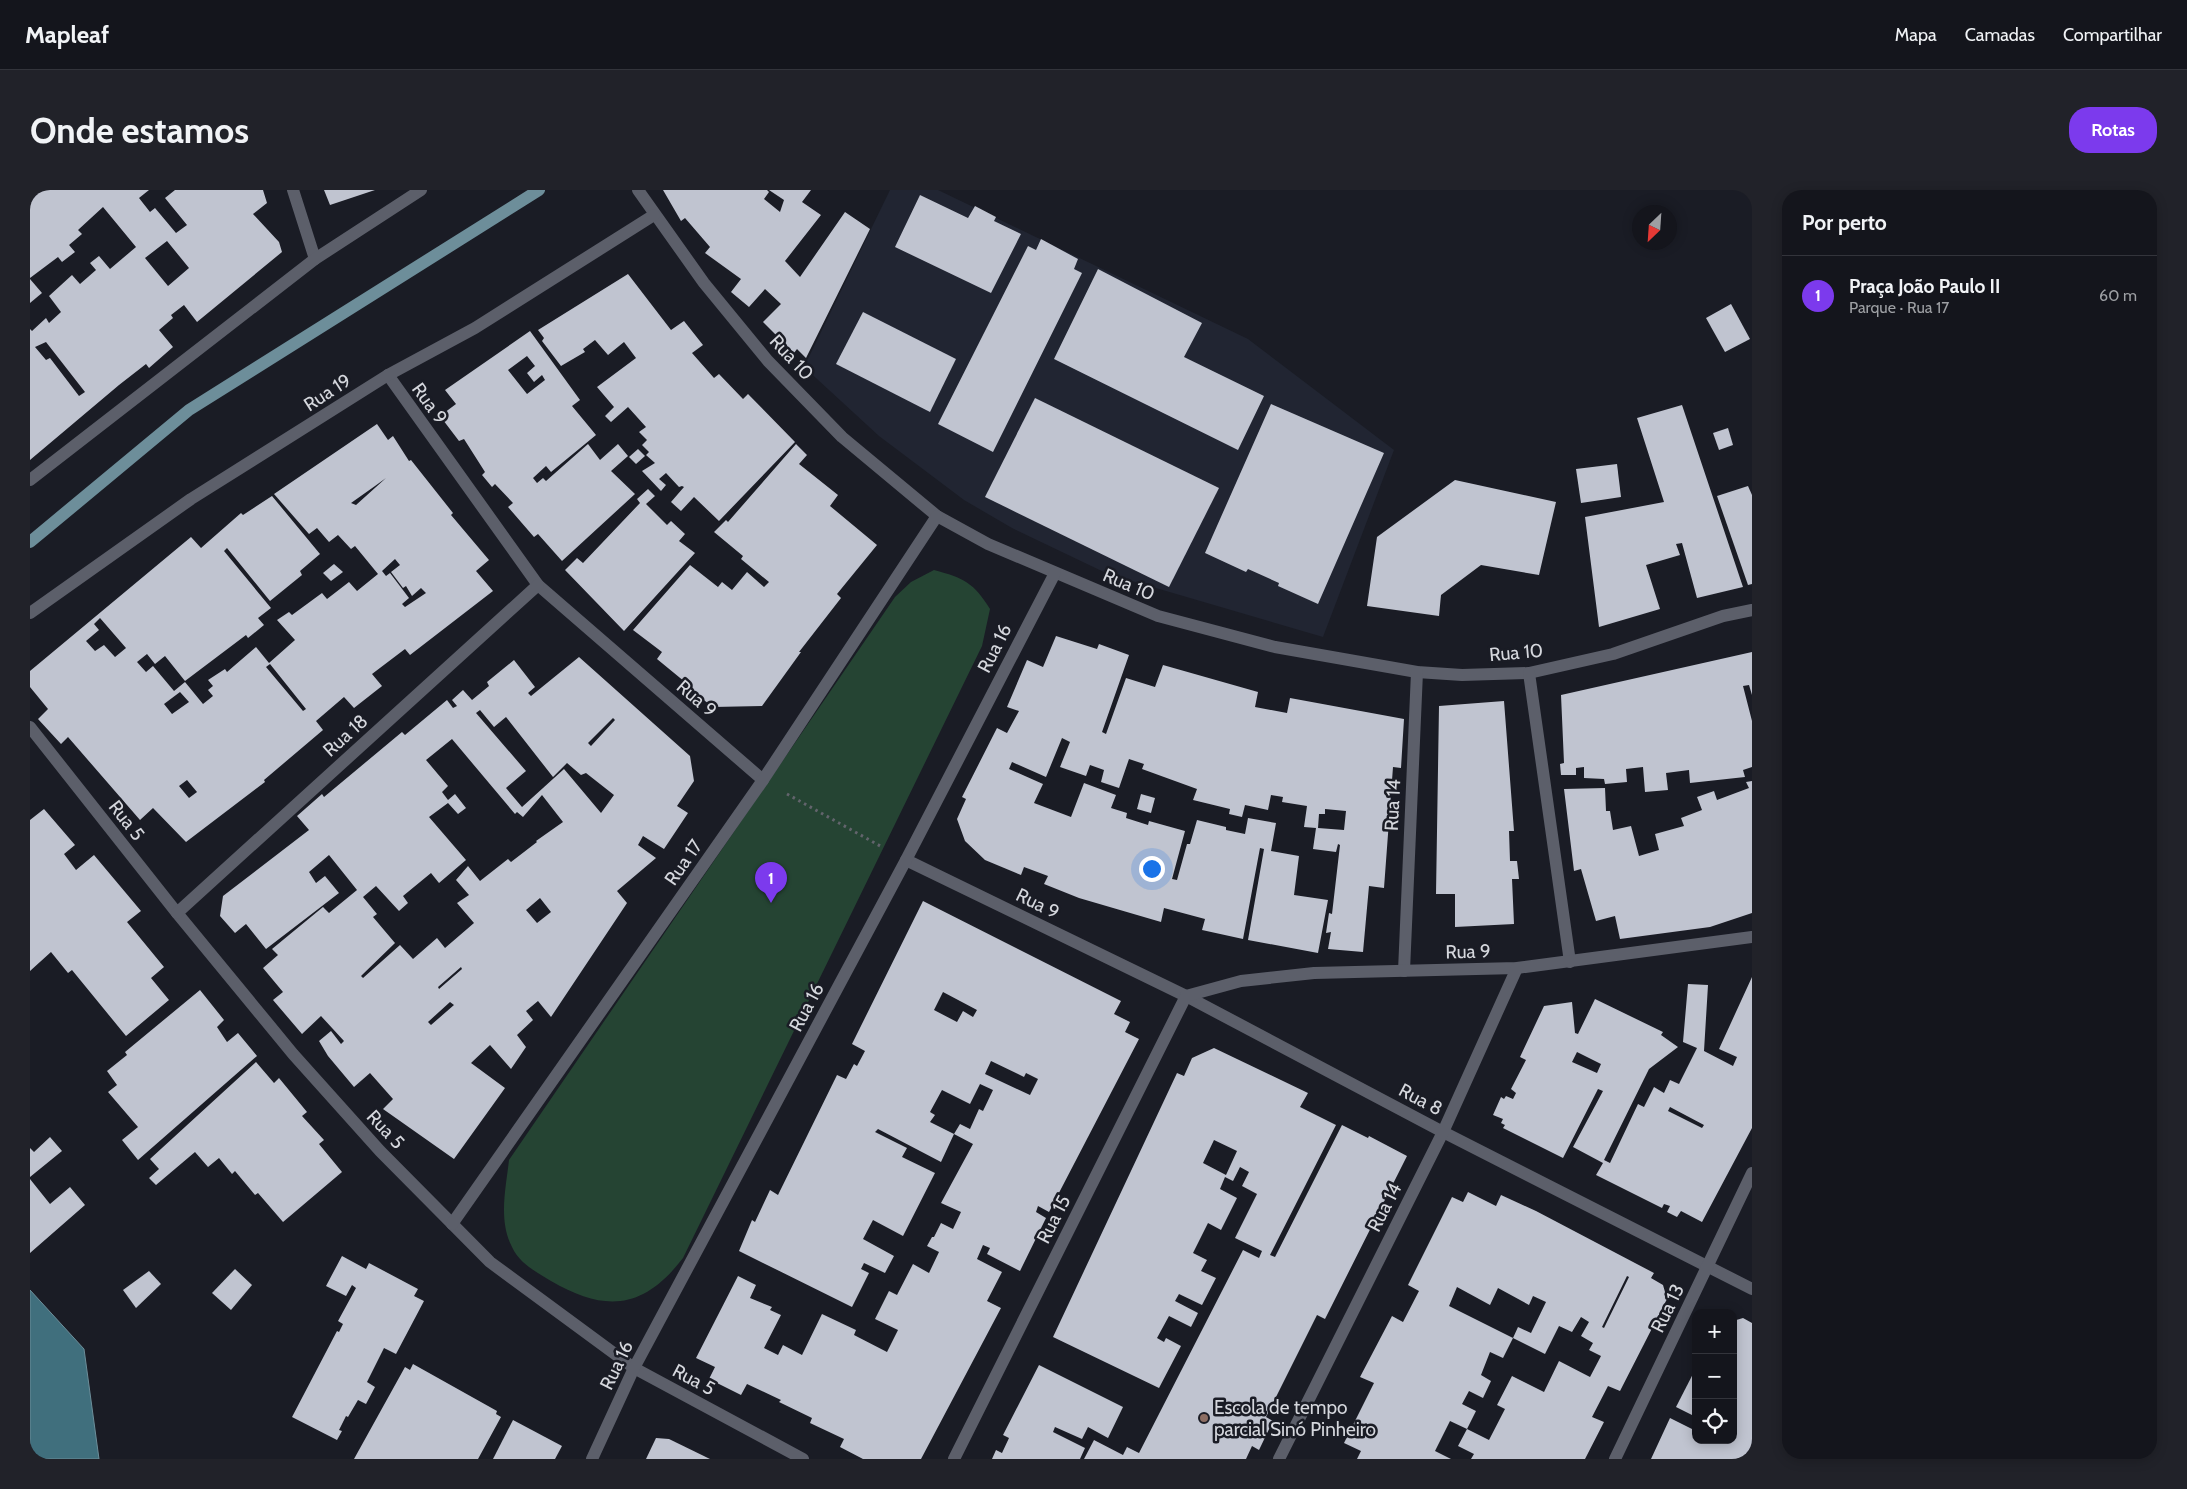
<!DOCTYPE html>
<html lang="pt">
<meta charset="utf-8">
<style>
:root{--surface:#14151c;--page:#212229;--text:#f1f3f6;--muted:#9d9fa3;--line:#33343b;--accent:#7c3aed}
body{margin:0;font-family:Cabin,sans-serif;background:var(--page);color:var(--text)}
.controls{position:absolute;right:15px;bottom:15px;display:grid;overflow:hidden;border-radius:10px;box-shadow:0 2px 12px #0003}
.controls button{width:45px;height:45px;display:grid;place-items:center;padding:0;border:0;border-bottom:1px solid var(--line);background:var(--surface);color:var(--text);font:25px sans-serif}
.compass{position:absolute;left:1602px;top:15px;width:45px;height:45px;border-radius:50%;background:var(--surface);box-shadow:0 2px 12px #0003;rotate:205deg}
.you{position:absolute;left:1121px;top:678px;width:18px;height:18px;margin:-12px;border:4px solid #fff;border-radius:50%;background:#1a73e8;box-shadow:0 0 0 8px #1a73e833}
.badge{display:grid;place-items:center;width:32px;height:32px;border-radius:50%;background:var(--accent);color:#fff;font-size:16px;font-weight:700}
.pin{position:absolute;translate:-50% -41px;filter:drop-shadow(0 1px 2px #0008)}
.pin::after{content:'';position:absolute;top:26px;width:18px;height:15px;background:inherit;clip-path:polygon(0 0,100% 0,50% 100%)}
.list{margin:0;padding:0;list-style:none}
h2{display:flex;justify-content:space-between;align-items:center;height:65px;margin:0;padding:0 20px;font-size:21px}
h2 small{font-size:16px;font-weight:400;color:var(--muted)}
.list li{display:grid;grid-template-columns:32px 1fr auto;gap:15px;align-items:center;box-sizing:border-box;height:80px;padding:0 20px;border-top:1px solid var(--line)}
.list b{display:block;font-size:19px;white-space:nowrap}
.list p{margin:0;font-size:16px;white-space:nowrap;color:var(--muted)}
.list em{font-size:16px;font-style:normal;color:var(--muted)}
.icon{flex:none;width:28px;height:28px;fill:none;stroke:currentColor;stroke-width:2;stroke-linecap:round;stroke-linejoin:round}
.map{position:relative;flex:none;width:1722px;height:1269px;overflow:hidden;border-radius:20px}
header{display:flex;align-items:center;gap:30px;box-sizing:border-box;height:70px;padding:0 25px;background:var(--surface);border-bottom:1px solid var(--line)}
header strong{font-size:24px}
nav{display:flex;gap:28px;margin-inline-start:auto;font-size:18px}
.intro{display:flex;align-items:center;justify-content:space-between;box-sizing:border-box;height:120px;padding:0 30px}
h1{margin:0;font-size:35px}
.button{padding:12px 22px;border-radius:20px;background:var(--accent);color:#fff;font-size:18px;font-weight:700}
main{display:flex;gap:30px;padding:0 30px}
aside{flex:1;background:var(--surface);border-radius:20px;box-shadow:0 2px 12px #0003}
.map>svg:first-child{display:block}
.built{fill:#212532}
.green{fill:#254433}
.water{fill:#406f7d;stroke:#6d8e9a}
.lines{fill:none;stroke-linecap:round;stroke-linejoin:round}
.stream{stroke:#6d8e9a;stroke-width:12}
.building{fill:#c0c4d0;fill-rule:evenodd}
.path{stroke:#62646c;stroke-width:3;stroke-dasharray:2.5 4;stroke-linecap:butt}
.minor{stroke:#5c5f6a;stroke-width:12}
.education-dot{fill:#8d6e63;stroke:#1a1c25;stroke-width:2}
.labels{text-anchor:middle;stroke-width:5;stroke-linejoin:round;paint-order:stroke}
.street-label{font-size:19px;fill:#d5d7dd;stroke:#1a1c25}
.poi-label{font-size:19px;fill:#d5d7dd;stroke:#1a1c25;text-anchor:start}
</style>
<header>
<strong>Mapleaf</strong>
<nav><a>Mapa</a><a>Camadas</a><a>Compartilhar</a></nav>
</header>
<div class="intro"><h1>Onde estamos</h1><a class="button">Rotas</a></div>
<main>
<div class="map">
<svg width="1722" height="1269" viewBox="0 0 1722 1269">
<rect width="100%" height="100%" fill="#1a1c25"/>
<path class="built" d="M860,0h48l310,149 146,111 -71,187 -215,-63 -96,-46 -48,-28 -85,-64 -75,-69z"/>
<path class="green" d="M904,380c30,8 40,13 56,39l-8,37 -299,612c-39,51 -77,55 -132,23 -16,-10 -31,-17 -39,-34 -14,-27 -6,-59 -3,-87l386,-563 16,-15z"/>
<path class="water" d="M0,1100l54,59 15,110h-69z"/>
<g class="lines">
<path class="stream" d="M0,352l159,-132 350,-220"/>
</g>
<g class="building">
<path d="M0,0h119l-10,8 11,14 5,-4 21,25 11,-8 -22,-27 10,-8h88l4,13 -14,11 26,28 3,10 -85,70 -13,-17 -13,10 2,3 -14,12 14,17 -24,21 -3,-4 -27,21 -89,75v-131l2,2 14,-13 3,5 12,-11 -12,-16 23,-21 8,9 16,-14 -6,-7 9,-7 11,13 26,-22 -33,-40 -25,23 4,4 -13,11 6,7 -13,10 -4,-5 -28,21zM137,51l22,27 -21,18 -23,-28zM16,152l39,50 -6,4 -29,-38 -4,2 -11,-13z"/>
<path d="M294,0h51l-45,15z"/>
<path d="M633,0h104l2,2 -5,7 16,13 4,-12 -15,-10h42l-9,12 19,13 -36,46 15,16 45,-65 25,17 -64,129 -9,-9 -3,4 -31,-31 18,-18 -16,-15 -16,18 -18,-15 10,-13 -36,-26 5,-6 -25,-29 -4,3z"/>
<path d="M890,5l48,23 7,-12 21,11 -2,4 27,13 -30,59 -96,-46z"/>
<path d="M1011,49l37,20 -4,10 8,4 -89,179 -55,-28 90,-178 8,4z"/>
<path d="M1068,79l104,54 -18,34 80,39 -26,54 -184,-91z"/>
<path d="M598,84l43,56 13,-9 19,24 -11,8 22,25 5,-4 24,25 5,-5 47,48 -76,79 -25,-24 -13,14 -10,-9 13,-15 -2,-1 -3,1 -13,-14 -7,6 7,6 -5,6 -19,-20 13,-8 -9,-8 3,-3 -7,-7 5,-5 -8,-8 7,-5 -18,-20 -17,15 -6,-6 9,-9 -17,-20 39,-29 -12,-16 -16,13 -13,-15 -12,9 2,3 -24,14 -19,-25 2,-3 -6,-8z"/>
<path d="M0,89l12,14 -12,10z"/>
<path d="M1701,114l19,35 -25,13 -19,-34z"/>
<path d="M833,122l93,47 -26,53 -94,-48z"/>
<path d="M500,141l50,69 -8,6 24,29 -45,37 -5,-6 -13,12 4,5 6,-5 3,3 42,-37 12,16 18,-16 10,12 -17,15 24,23 -73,67 -24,-27 -4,3 -26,-30 5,-4 -18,-19 -3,3 -10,-12 3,-3 -21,-33 -5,2 -19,-25 16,-12 -11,-14zM497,166l8,10 -8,7 7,9 8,-7 3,5 -18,14 -19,-24z"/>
<path d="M1005,208l184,90 -50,99 -184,-90z"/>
<path d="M1241,214l113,49 -66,151 -40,-18 1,-3 -31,-14 -2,3 -41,-19z"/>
<path d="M1652,215l61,182 -46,11 -15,-55 -6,1 4,11 -34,10 14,44 -61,18 -14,-110 79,-15 -27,-84z"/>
<path d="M347,234l11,16 5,-4 16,25 2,-1 42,53 -2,2 38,45 -13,11 17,20 -83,64 -5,-6 -33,25 10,12 -28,22 -10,-11 -28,24 7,9 -59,50 1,2 -79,60 -33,-34 -13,12 -72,-83 -7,7 -23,-25 10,-10 -18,-22v-16l161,-134 10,11 40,-35 2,2 29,-19 48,58 -20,17 2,4 -32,26 -43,-53 -3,3 47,57 -13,10 6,7 -16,13 -2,-3 -61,46 -20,-25 -10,8 -8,-10 -10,8 9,10 7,-6 21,25 11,-9 18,22 10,-8 -5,-6 5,-4 -5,-6 17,-11 2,3 29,-25 13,16 26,-23 -18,-20 12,-8 3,3 30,-22 5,6 22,-17 8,9 21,-17 -23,-28 -4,3 -13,-14 -9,7 -12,-14 -8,6 -35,-40zM356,288l-30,27 -5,-2 24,-17zM365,369l5,6 -9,7 12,16 3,-2 6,10 9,-8 5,5 -21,14 -3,-3 7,-6 -19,-25 -4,3 -4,-5zM70,428l26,30 -11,9 -11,-12 -9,6 -9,-10 13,-11 -5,-6zM240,474l36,45 -3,2 -37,-44zM150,502l9,10 -17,12 -8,-10zM157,590l10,12 -8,6 -10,-12z"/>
<path d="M1698,238l5,17 -14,5 -6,-17z"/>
<path d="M766,254l11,11 -8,9 39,31 -8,11 47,39 -40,49 4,4 -42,54h2l-39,54 -49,1 -29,-22 1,-3 -28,-23 5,-7 -29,-22 57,-65 28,22 4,-5 10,8 15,-18 17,15 5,-5 -28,-23 2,-3 -29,-24 12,-12 2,2z"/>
<path d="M608,259l7,7 -9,8 -7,-7z"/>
<path d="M1587,274l4,33 -40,6 -5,-34z"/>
<path d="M1425,290l101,22 -17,73 -58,-10 -40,30 -2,21 -72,-10 10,-69z"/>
<path d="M1718,296l4,9v89l-4,1 -31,-89z"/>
<path d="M618,299l7,7 -9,8 21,21 4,-4 14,13 -6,7 16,12 -71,78 -59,-61 12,-12 6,5 57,-60 -3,-4z"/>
<path d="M304,374l9,8 -12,9 -8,-8z"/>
<path d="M1026,446l41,13 2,-5 30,11 -27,77 4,2 20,-56 29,9 8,-22 95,27 -3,15 32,6 3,-15 114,21 -3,49 -8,-1 -9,121 -15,-2 -6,66 -35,-3 3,-17 -5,1 3,-20 3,1 8,-69 -2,-1 -2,8 -23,-3 3,-21 -12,-1 3,-21 -25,-4 1,-5 -12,-2 -3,15 -23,-5 -3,12 -13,-3 1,-5 -37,-9 4,-11 -55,-20 2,-5 -15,-5 -10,29 -18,-6 3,-12 -14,-5 -4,11 -26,-9 10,-25 -8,-4 -16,39 -34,-15 -3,7 34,15 -9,19 37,14 13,-34 32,12 -5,13 16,5 -1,5 22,7 1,-4 36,10 -13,48 5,1 10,-36h3l7,-24 29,7v3l19,4 3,-16 28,5 -5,28 28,5 -5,39 34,5 -10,53 -70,-13 16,-91 -4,-1 -17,91 -41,-9 3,-11 -41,-11 -3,14 -82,-24 -35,-14 4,-8 -24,-9 -3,8 -36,-15 -20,-19 -8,-22 9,-20 -4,-2 35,-69 10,5 12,-22 -12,-4 20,-47 16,7zM1295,619l21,2 -2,19 -26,-2 1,-14h6z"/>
<path d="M1722,462v43l-3,-10 -6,1 9,35v46l-9,3 2,7 -55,6 -1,-13 -23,3 2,17 -23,2 -2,-25 -17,2 1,13 -22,2 -1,-5 -20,-1v-11l-8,1v7h-15l-1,-11 4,-1 -3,-68z"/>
<path d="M549,467l111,99 4,25 -17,25 11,7 -24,36 -21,-13 -5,9 18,13 -39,33 10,12 -76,114 -13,-16 -12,10 7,9 -16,15 9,12 -15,22 -21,-24 -19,18 34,25 -51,71 -71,-50 10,-10 -23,-26 -16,14 -26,-31 -9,-15 12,-10 10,13 3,-3 -23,-25 -19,18 -29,-34 10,-8 -20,-24 15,-13 -6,-6 51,-42 6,6 28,-23 -28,-35 -20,17 7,11 9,-7 14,17 -73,56 -20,-25 -11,9 -15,-17 3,-20 86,-66 -12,-14 25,-22 2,3 78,-65 3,3 42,-35 6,8 4,-2 -5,-6 11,-10 9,10 17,-14 -2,-4 27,-22 21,27 -7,6 3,3zM450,520l14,17 12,-10 47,60 14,-14 14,12 5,-2 28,22 -13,18 -37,-44 -42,38 -16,-19 20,-17 -50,-58zM583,528l2,2 -24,26 -3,-3zM422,549l63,75 2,-2 6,5 19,-22 21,27 -27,19 1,1 -26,20 -3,-3 -28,22 -12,-15 -12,14 13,15 -12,8 17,20 -29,25 -8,-10 -24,21 -13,-14 -37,33 -2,-2 34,-33 -22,-26 4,-3 -14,-17 13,-11 23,25 9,-8 -5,-7 28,-23 8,10 27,-23 -37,-43 19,-14 10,11 8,-6 -11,-14 -7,6 -6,-8 6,-6 -22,-26zM510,708l11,14 -14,11 -11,-13zM431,777l1,2 -23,20 -1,-2zM420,812l4,3 -23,20 -3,-3z"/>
<path d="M1474,511l10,130h-5l1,30h7l2,18h-7l2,45 -59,3v-33h-19l3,-188z"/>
<path d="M1722,591v132l-42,14 -90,12 -5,-23 -19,5 -15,-52 -7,2 -10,-82 41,-1 1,23h4l3,19 18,-4 8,30 20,-6 -4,-16 29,-8 -3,-8 21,-8 -5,-13 17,-6 3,9 32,-12 -3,-6z"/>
<path d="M1111,604l14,4 -4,15 -14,-4z"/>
<path d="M14,619l31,36 -11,9 12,16 18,-15 47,56 -14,11 37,45 -13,11 18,22 -43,36 -54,-66 -4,3 -17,-21 -21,19v-151z"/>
<path d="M893,711l198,100 -7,13 16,8 -5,10 14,7 -90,173 -11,-6 -2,6 10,6 -26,53 -33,-17 3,-6 -7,-3 -6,14 25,13 -15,29 14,7 -80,151h-58l-23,-12 4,-8 -34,-16 2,-5 -33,-16 2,-2 -34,-16 -6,11 -32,-16 6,-12 -19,-9 42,-82 18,9 -6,13 22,9 -2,3 11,5 -17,33 14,7 5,-10 19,10 20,-41 34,16 -2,5 33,17 11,-22 -23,-11 14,-28 8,4 16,-31 16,9 10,-21 -12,-6 5,-9h2l7,-14 12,6 8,-17 -20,-9 32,-59 -19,-10 6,-10 10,5 9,-20 4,2 10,-21 -13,-6 -10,20 -28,-14 -12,22 5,3 -5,7 24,12 -13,28 -63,-33 -3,3 32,16 -5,9 33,16 -32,63 -30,-16 -10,19 31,17 -9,17 -21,-10 -3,6 8,4 -17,34 -113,-56 13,-31 3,2 15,-32 8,5 59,-120 9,4 8,-15 3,2 8,-15 -13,-7zM913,802l34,18 -4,7 -10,-6 -6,11 -23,-12zM961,871l33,16 2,-4 12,6 -8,16 -45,-21z"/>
<path d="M1722,787v151l-50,94 -21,-11 -4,6 -10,-5 3,-6 -6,-2 -2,4 -66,-33 7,-12 -30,-16 30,-56 -5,-2 -35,69 -60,-30 2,-3 -4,-2 2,-4 -10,-4 8,-18 3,2 2,-3 7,3 3,-6 -5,-4 15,-29 -6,-3 24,-51 28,-4 3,31 3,1 17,-35 68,33 -2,3 17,12 -29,22 -45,91 6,3 28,-59 6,3 10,-20 10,6 6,-13 9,4 18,-36 -14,-6 5,-58 20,1 -4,66 29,15 4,-9 -18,-8zM1547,862l24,12 -4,9 -25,-11zM1640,917l34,18 -2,3 -34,-17z"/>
<path d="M170,800l24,30 -7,7 10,15 11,-9 19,23 -119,104 -16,-20 16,-13 -30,-35 9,-7 -10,-14 20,-16 -2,-3z"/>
<path d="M1184,858l94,45 -8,14 36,18 -66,130 5,2 67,-132 26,13 1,-2 38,20 -82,163 -8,-4 -51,102 7,4 -14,29 -7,-4 -6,13h-162l10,-19 29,15 4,-8 12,6 104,-203 16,8 3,-7 -27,-13 22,-44 -15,-8 7,-14 -9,-5 -7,14 -8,-4 -5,12 17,9 -16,32 -13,-7 -15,30 14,7 -6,11 15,7 -14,27 -23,-11 -4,7 23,12 -7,14 -22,-11 -12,22 7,4 2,-4 15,8 -22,42 -106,-51 124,-264 7,3 8,-18zM1184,950l23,11 -11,24 -23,-12z"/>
<path d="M226,872l18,21 5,-5 28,34 -5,4 22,24 -5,4 23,28 -59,50 -25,-29 -3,2 -20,-24 -3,3 -13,-16 -11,9 -13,-15 -39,33 -7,-7 10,-9 -9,-10z"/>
<path d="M20,947l12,14 -32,26v-29l4,4z"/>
<path d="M0,989l20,25 20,-17 15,18 -55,48z"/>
<path d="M1438,1002l28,14 5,-11 35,16 118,62 -3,5 12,7 4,14 -47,92 -12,-5 -16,31 12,5 -19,37h-114l3,-5 -16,-8 9,-17 -17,-8 -15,30 16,8h-94l4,-8 -17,-8 30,-60 -14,-6 32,-61 11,6 16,-31 -11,-6 44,-88 11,5zM1597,1086l2,1 -25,51 -2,-1zM1427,1097l33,18 8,-17 31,17 4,-9 13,6 -15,31 -13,-6 -5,11 32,16 14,-28 13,6 9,-15 8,5 -8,14 12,7 -4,7 12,6 -11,21 -31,-16 -15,31 -32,-16 -15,29 8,4 -16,31 -22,-11 9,-18 -14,-7 7,-13 14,7 8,-17 -10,-6 9,-23 13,6 10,-20 -64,-32z"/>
<path d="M312,1066l24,13 3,-6 49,26 -4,7 10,5 -28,53 -12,-6 -17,34 8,5 -9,17 -8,-4 -10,17 -2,-1 -7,14 3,1 -5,9 -45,-23 45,-86 2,1 4,-8 -5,-3 18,-33 -4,-3 -6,11 -20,-10z"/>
<path d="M205,1079l17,16 -21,25 -19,-17z"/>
<path d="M119,1081l12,13 -25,24 -13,-18z"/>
<path d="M1713,1128l9,5v136h-101l19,-41 26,13v9h37v-119z"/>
<path d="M383,1174l84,47 -1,3 5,3 -23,42h-124l51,-92 5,3z"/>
<path d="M1009,1175l84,42 -15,31 -20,-11 -6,12 -27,-12 -2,5 32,16 -5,11h-88l4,-9 6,3 7,-15 -6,-3z"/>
<path d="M1666,1178v49l-20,-10z"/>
<path d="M483,1230l49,26 -7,13h-62z"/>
<path d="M626,1248l13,1 41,20h-64z"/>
</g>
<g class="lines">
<path class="path" d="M757,604l95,53"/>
<g class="minor">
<path d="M263,0l22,69"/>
<path d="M608,0l66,93 64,78 74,76 95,79 51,28 170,72 117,31 142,25 45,3 67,-2 84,-19 110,-38 29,-6"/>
<path d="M358,185l150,210 225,195"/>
<path d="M0,290l285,-221 106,-69"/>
<path d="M0,423l161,-114 197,-124 87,-47 179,-113"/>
<path d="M1499,483l41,289"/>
<path d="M0,537l147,186 116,141 87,97 110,111 144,106 169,91"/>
<path d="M876,670l280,136 257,136 309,157"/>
<path d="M147,723l361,-328"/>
<path d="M1374,781l13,-299"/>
<path d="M422,1034l311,-444 174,-264"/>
<path d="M562,1269l42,-91 272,-508 149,-287"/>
<path d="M924,1269l232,-463 55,-15 73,-8 203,-5 235,-31"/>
<path d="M1249,1269l164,-327 74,-164"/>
<path d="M1585,1269l137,-286"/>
</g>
</g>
<circle class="education-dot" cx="1174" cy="1228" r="5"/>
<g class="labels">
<g class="street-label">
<text transform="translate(762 167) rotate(47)" y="7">Rua 10</text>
<text transform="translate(297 202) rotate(-33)" y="7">Rua 19</text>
<text transform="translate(400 213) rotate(54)" y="7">Rua 9</text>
<text transform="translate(1099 394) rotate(23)" y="7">Rua 10</text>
<text transform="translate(964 458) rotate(-63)" y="7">Rua 16</text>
<text transform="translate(1486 462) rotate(-5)" y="7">Rua 10</text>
<text transform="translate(667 508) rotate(41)" y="7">Rua 9</text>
<text transform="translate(315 545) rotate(-42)" y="7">Rua 18</text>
<text transform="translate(1362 615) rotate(-87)" y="7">Rua 14</text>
<text transform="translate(97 630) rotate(52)" y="7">Rua 5</text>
<text transform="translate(653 672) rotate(-55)" y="7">Rua 17</text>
<text transform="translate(1008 713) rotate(26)" y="7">Rua 9</text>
<text transform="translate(1438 761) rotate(-1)" y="7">Rua 9</text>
<text transform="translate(776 817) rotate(-62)" y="7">Rua 16</text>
<text transform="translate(1391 909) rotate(28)" y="7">Rua 8</text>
<text transform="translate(356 939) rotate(47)" y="7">Rua 5</text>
<text transform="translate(1354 1017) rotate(-63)" y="7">Rua 14</text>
<text transform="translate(1023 1029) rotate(-63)" y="7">Rua 15</text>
<text transform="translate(1637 1118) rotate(-64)" y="7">Rua 13</text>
<text transform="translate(586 1175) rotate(-64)" y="7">Rua 16</text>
<text transform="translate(664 1189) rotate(28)" y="7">Rua 5</text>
</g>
<g class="poi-label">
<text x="1184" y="1224">Escola de tempo<tspan x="1184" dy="22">parcial Sinó Pinheiro</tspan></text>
</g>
</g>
</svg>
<div class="controls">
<button>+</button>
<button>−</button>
<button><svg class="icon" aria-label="locate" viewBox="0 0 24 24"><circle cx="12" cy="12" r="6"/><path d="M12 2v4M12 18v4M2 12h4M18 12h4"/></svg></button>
</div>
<svg class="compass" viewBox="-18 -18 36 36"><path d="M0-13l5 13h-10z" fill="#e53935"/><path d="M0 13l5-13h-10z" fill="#9d9fa3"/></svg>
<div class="you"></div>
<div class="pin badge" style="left:741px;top:713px">1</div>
</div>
<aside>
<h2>Por perto<small></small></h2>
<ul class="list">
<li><span class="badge">1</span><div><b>Praça João Paulo II</b><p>Parque · Rua 17</p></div><em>60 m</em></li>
</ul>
</aside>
</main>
